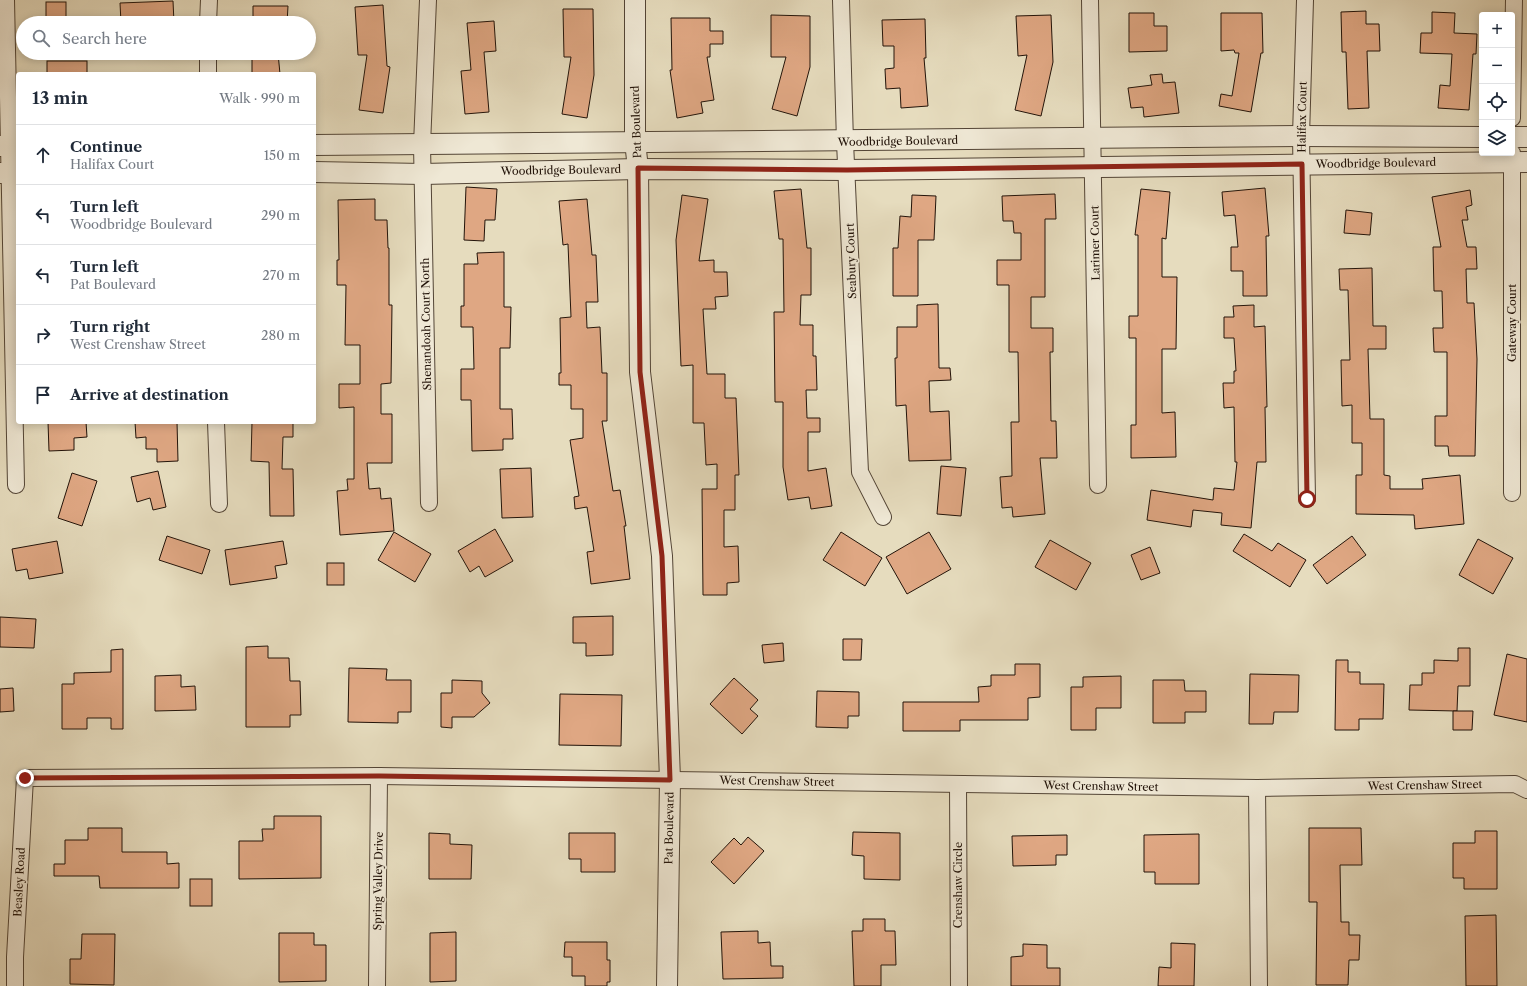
<!DOCTYPE html>
<meta charset="utf-8">
<style>
:root{--surface:#fff;--page:#f6f6f7;--text:#1f2937;--muted:#747a83;--line:#e0e1e3}
body{margin:0;font-family:"Libre Caslon Text",serif;background:var(--page);color:var(--text)}
.controls{position:absolute;right:12px;top:12px;display:grid;overflow:hidden;border-radius:4px;box-shadow:0 2px 10px #0003}
.controls button{width:36px;height:36px;display:grid;place-items:center;padding:0;border:0;border-bottom:1px solid var(--line);background:var(--surface);color:var(--text);font:20px sans-serif}
.stop{position:absolute;width:12px;height:12px;margin:-9px;border:3px solid #8f2418;border-radius:50%;background:#fff}
.stop.end{background:#8f2418;border-color:#fff;box-shadow:0 1px 4px #0008}
.list{margin:0;padding:0;list-style:none}
h2{display:flex;justify-content:space-between;align-items:center;height:52px;margin:0;padding:0 16px;font-size:17px}
h2 small{font-size:13px;font-weight:400;color:var(--muted)}
.list li{display:grid;grid-template-columns:26px 1fr auto;gap:12px;align-items:center;box-sizing:border-box;height:60px;padding:0 16px;border-top:1px solid var(--line)}
.list b{display:block;font-size:15px;white-space:nowrap}
.list p{margin:0;font-size:13px;white-space:nowrap;color:var(--muted)}
.list em{font-size:13px;font-style:normal;color:var(--muted)}
.icon{flex:none;width:22px;height:22px;fill:none;stroke:currentColor;stroke-width:2;stroke-linecap:round;stroke-linejoin:round}
.map{position:relative;flex:none;width:1527px;height:986px;overflow:hidden}
.search{position:absolute;background:var(--surface);box-shadow:0 2px 10px #0003;left:16px;top:16px;width:300px;height:44px;display:flex;align-items:center;gap:10px;box-sizing:border-box;padding:0 14px;border-radius:22px;color:var(--muted);font-size:15px}
.panel{position:absolute;background:var(--surface);box-shadow:0 2px 10px #0003;left:16px;top:72px;width:300px;height:352px;border-radius:4px}
.map>svg:first-child{display:block}
.building{fill:#dfa783;stroke:#221309}
.lines{fill:none;stroke-linecap:round;stroke-linejoin:round}
.minor-casing{stroke:#534536;stroke-width:18}
.tertiary-casing{stroke:#534536;stroke-width:22}
.minor{stroke:#efe8d5;stroke-width:16}
.tertiary{stroke:#efe8d5;stroke-width:20}
.route{stroke:#8f2418;stroke-width:5}
.labels{text-anchor:middle;stroke-width:3.5;stroke-linejoin:round;paint-order:stroke}
.street-label{font-size:11px;fill:#221309;stroke:#efe8d5}
</style>
<div class="map">
<svg width="1527" height="986" viewBox="0 0 1527 986">
<rect width="100%" height="100%" fill="#e6dcbe"/>
<filter id="stains"><feTurbulence type="fractalNoise" baseFrequency=".005" numOctaves="4"/><feColorMatrix values="0 0 0 0 .2 0 0 0 0 .09 0 0 0 0 .02 0 0 0 .5 -.17"/></filter>
<radialGradient id="worn" r=".72"><stop offset=".6" stop-color="#630" stop-opacity="0"/><stop offset="1" stop-color="#630" stop-opacity=".3"/></radialGradient>
<g class="building">
<path d="M173,1l1,22h-53l-1,-20z"/>
<rect x="46" y="2" width="20" height="21"/>
<path d="M383,5l4,61 3,1 -7,46 -24,-3 8,-55h-9l-3,-48z"/>
<path d="M253,6h35l-1,17h-34z"/>
<path d="M563,9h30l1,66 -7,43 -25,-4 9,-57h-7z"/>
<path d="M1366,11v13h13l1,27h-13l2,57 -21,1 -2,-57h-4l-1,-40z"/>
<path d="M1432,12l23,1 -1,20 23,1 -1,20h-3l-4,56 -31,-2 2,-23 10,1 2,-32 -32,-1 1,-20h11z"/>
<path d="M1129,13h25v13h13v25l-38,1z"/>
<path d="M1221,13h41l1,40h-2l-10,59 -32,-6 2,-12 11,2 7,-43h-4l-1,-3 -13,1z"/>
<path d="M771,15l39,1v51l-13,49 -25,-7 14,-52h-15z"/>
<path d="M1051,15l2,47 -12,54 -26,-6 12,-55 -9,1 -2,-40z"/>
<path d="M671,18h39v13h13v13h-13v13h-3l7,43 -13,2 2,11 -26,5 -7,-48h2z"/>
<path d="M925,19l1,39h-2l4,48 -27,2 -1,-20 -14,1 -1,-20 9,-1v-22h-11l-1,-26z"/>
<path d="M494,21l2,30 -12,1 5,60 -24,2 -4,-43 10,-1 -4,-47z"/>
<path d="M252,53h26l2,21h-28z"/>
<rect x="47" y="61" width="40" height="13"/>
<path d="M1162,74l1,9 12,-1 4,31 -35,4 -1,-10 -12,1 -3,-20 24,-3 -2,-10z"/>
<path d="M466,187l31,2 -2,31h-10l-1,21 -20,-1z"/>
<path d="M1265,188l4,48h-3l1,60h-24v-25h-12v-24h7l-3,-32 -11,1 -2,-24z"/>
<path d="M801,189l6,59h4v47h-10l-1,30h13v31h3l1,34h-11l1,28h13v14h-12v39l18,-3 6,38 -21,3 -2,-12 -21,3 -5,-33v-65h-8l-1,-90h10l-1,-73h-4l-5,-48z"/>
<path d="M1141,189l29,3 -4,47 -4,-1v39h15l-1,72h-14v64l13,-1 1,45 -45,1v-33h5v-87h-7v-22h9v-81h-3z"/>
<path d="M1470,190l2,15 -6,2 2,13h-6l5,27h9l1,22h-11l1,34h7l3,56 -2,97h-26l-1,-10h-13v-30h12v-64h-13l-1,-24h10l-1,-37h-8l-1,-44h8l-9,-50z"/>
<path d="M1055,194l1,25h-11v78h-14v31h22v24h-3l1,69h5l1,37h-17l5,56 -32,3 -1,-10 -10,1 -2,-31 12,-1 -1,-54h8l-1,-70h-9v-67h-12v-25h24v-27h-7l-1,-12h-10l-1,-25z"/>
<path d="M682,195l26,4 -9,62 15,-1v12h13l1,24 -13,1 1,12h-13l4,65h18v24h11l3,77h-4v35h-11v37l14,-1 1,36 -12,1v12h-24l-1,-106h15v-25l-11,1 -2,-42h-11v-58l-12,1 -5,-126z"/>
<path d="M912,195l24,1 -2,44h-16v56h-25v-48h5l2,-32 11,1z"/>
<path d="M375,199v21h12l1,28h1v57h3l-1,78 -10,1v30h11v49h-25l2,26 11,-1 1,11 10,-1 3,33 -54,4 -3,-44 11,-1 -1,-11h7v-72l-15,1v-24h21v-39h-15l1,-60h-9v-25h2l-1,-60z"/>
<path d="M587,199l5,56h4l2,47h-12l1,26 13,-1 2,46h5v48h-5l11,70 7,-1 6,36h-2l6,53 -39,5 -4,-32 7,-1 -7,-44 -12,2 -1,-12 5,-1 -9,-56 13,-2v-29h-12v-24h-12v-12h2l-1,-55 11,-1 -3,-73 -5,1 -4,-44z"/>
<path d="M1346,210l26,3 -2,22 -26,-2z"/>
<path d="M504,252v55h7l-1,41h-10v61h12l1,30h-10v11l-31,1 -1,-51h-10v-31h13l-1,-42h-12v-21h3v-42h14l-1,-11z"/>
<path d="M1372,268l1,58h13v23h-18l2,70h14v56l6,1v13h33l-1,-10 38,-4 4,49 -49,5 -1,-14 -58,-1v-39h6v-32h-10v-38l-10,1 -1,-46h9l-2,-70h-8l-1,-21z"/>
<path d="M938,304l1,64h11l1,12 -22,1 1,31 19,-1 2,49 -42,1 -3,-56 -10,1 -1,-48h2v-31h20v-22z"/>
<path d="M1254,305v22l11,-1 2,81h-2l1,55h-9l-6,66 -30,-3 1,-12 -29,-3 -2,17 -44,-7 4,-30 62,10 1,-12 20,2 3,-28h-2l-1,-55 -10,1 -1,-25h11v-12h2l-2,-33h-10v-21h10l-1,-11z"/>
<path d="M48,422h38l1,15 -13,1v12l-25,1z"/>
<path d="M135,422h42l1,39 -21,1v-13h-11v-12l-10,1z"/>
<path d="M252,422h41v15h-10l-1,32h11l1,47h-24l-1,-54 -18,-1z"/>
<path d="M941,466l25,2 -5,48 -24,-2z"/>
<path d="M531,468l2,49 -31,1 -2,-49z"/>
<path d="M158,471l8,36 -13,3 -3,-12 -13,4 -6,-25z"/>
<path d="M72,473l25,8 -15,45 -24,-8z"/>
<path d="M495,529l18,32 -28,16 -6,-11 -9,6 -12,-21z"/>
<path d="M394,532l37,22 -16,28 -37,-22z"/>
<path d="M841,532l41,26 -17,28 -42,-26z"/>
<path d="M929,532l22,37 -44,25 -21,-37z"/>
<path d="M1244,534l28,17 6,-8 28,17 -16,27 -57,-36z"/>
<path d="M167,536l43,14 -8,24 -43,-14z"/>
<path d="M1352,536l14,19 -39,29 -14,-19z"/>
<path d="M1478,539l35,19 -20,36 -34,-19z"/>
<path d="M1050,540l41,23 -15,27 -41,-23z"/>
<path d="M57,541l6,32 -34,6 -2,-10 -11,2 -4,-22z"/>
<path d="M283,541l4,23 -12,2 2,12 -47,7 -5,-35z"/>
<path d="M1150,547l10,26 -19,7 -10,-25z"/>
<rect x="327" y="563" width="17" height="22"/>
<path d="M613,616v39l-27,1v-13h-13v-26z"/>
<path d="M0,617l36,2 -2,29 -34,-1z"/>
<path d="M843,639h19l-1,21h-18z"/>
<path d="M783,643l1,18 -20,2 -2,-18z"/>
<path d="M268,646v12h21l1,23h10l1,34h-11v12h-44v-80z"/>
<path d="M1458,648h12v38h-12l-1,25 -48,-1 1,-25h12v-12h12v-13l24,1z"/>
<path d="M123,649v80h-12v-11h-24v11h-25v-45h12v-11l37,-1v-22z"/>
<path d="M1507,654l20,5v63l-33,-7z"/>
<path d="M1336,660h12v12h12v12h24l-1,35h-24v11h-24z"/>
<path d="M1015,664h25v33l-12,1v22h-68v11h-57v-29h76l-1,-15 13,-1v-11h24z"/>
<path d="M349,668l38,1 -1,11h25v32h-13v11l-50,-1z"/>
<path d="M1250,674l49,1 -1,37h-24l-1,12h-24z"/>
<path d="M181,675v12l14,-1 1,24 -41,1v-35z"/>
<path d="M1121,676v32h-25v22h-25v-43h12v-10z"/>
<path d="M734,678l24,22 -8,9 8,7 -16,18 -32,-30z"/>
<path d="M452,680l30,1v12l8,10 -16,14h-22v11l-11,-1v-34h11z"/>
<path d="M1153,680h31l1,11h21v21h-21v11h-32z"/>
<path d="M13,688l1,23 -14,1v-23z"/>
<path d="M817,691l42,1v24h-11v12l-32,-1z"/>
<path d="M560,694l62,1 -1,51 -62,-1z"/>
<path d="M1453,711h20l-1,19h-19z"/>
<path d="M274,816h47v62l-82,1v-38h24l-1,-12h12z"/>
<path d="M88,828h34v24h45v12l12,-1v25h-79l-1,-12h-45v-12h11v-24h23z"/>
<path d="M1309,828h52l1,37h-22l1,57h8v13h11l-1,25h-10l-1,25h-32l1,-83h-8z"/>
<path d="M1475,831h22v58h-33v-11h-11v-35h22z"/>
<path d="M853,832l47,1v47l-36,-1v-23l-12,-1z"/>
<path d="M429,833l21,1v10l22,1 -1,34h-42z"/>
<path d="M569,833h46v39h-34v-13h-12z"/>
<path d="M1199,834v50h-44v-12h-11v-37z"/>
<path d="M1067,835v20h-11v10l-43,1 -1,-30z"/>
<path d="M748,837l16,14 -30,33 -23,-22 23,-24 7,7z"/>
<rect x="190" y="879" width="22" height="27"/>
<path d="M1496,915l1,71h-31l-1,-70z"/>
<path d="M863,919h22v12h10l1,34h-15v21h-27l-2,-55h11z"/>
<path d="M758,931v12l12,-1 1,24h12v12l-60,1 -2,-47z"/>
<path d="M456,932v49l-26,1v-49z"/>
<path d="M279,933h35v12h12v36l-47,1z"/>
<path d="M82,934h33l-1,51 -44,-1v-25h11z"/>
<path d="M565,942h42v18h3v22h-3v4h-22v-10h-13v-19h-8z"/>
<path d="M1171,943l24,1 -1,42h-36l1,-19 12,1z"/>
<path d="M1023,944l24,1v23h13v18h-49v-29l12,-1z"/>
</g>
<g class="lines">
<g class="minor-casing">
<g id="minor">
<path d="M6,0l10,485"/>
<path d="M428,0l-6,145 7,358"/>
<path d="M841,0l4,142 15,330 23,45"/>
<path d="M1090,0l8,485"/>
<path d="M1305,0l-4,136 6,363"/>
<path d="M208,23l1,-23"/>
<path d="M208,74v-21"/>
<path d="M1512,118l2,-118"/>
<path d="M1512,153v340"/>
<path d="M216,422l3,82"/>
<path d="M958,784l1,202"/>
<path d="M1257,788l2,198"/>
<path d="M15,986v-29l10,-179 354,-2 878,12 258,-4 12,6"/>
<path d="M377,986l2,-210"/>
</g>
</g>
<g class="tertiary-casing">
<g id="tertiary">
<path d="M635,0v141l3,28 2,203 22,184 8,224 -3,206"/>
<path d="M1512,137h15"/>
<path d="M314,145l987,-9 181,1"/>
<path d="M0,146h18"/>
<path d="M314,172l109,2 215,-5 209,1 680,-8"/>
<path d="M0,173h18"/>
</g>
</g>
<use href="#minor" class="minor"/>
<use href="#tertiary" class="tertiary"/>
</g>
<g class="lines">
<path class="route" d="M25,778l354,-2 291,4 -8,-224 -22,-184 -2,-204 209,2 455,-6 5,335"/>
</g>
<g class="labels">
<g class="street-label">
<text transform="translate(1302 117) rotate(-89)" y="4">Halifax Court</text>
<text transform="translate(636 122) rotate(-92)" y="4">Pat Boulevard</text>
<text transform="translate(898 141) rotate(-1)" y="4">Woodbridge Boulevard</text>
<text transform="translate(1376 163) rotate(-1)" y="4">Woodbridge Boulevard</text>
<text transform="translate(561 170) rotate(-1)" y="4">Woodbridge Boulevard</text>
<text transform="translate(1095 243) rotate(-91)" y="4">Larimer Court</text>
<text transform="translate(851 261) rotate(-92)" y="4">Seabury Court</text>
<text transform="translate(1512 323) rotate(-90)" y="4">Gateway Court</text>
<text transform="translate(426 324) rotate(-91)" y="4">Shenandoah Court North</text>
<text transform="translate(777 781) rotate(1)" y="4">West Crenshaw Street</text>
<text transform="translate(1425 785) rotate(-1)" y="4">West Crenshaw Street</text>
<text transform="translate(1101 786) rotate(1)" y="4">West Crenshaw Street</text>
<text transform="translate(669 828) rotate(-89)" y="4">Pat Boulevard</text>
<text transform="translate(378 881) rotate(-89)" y="4">Spring Valley Drive</text>
<text transform="translate(19 882) rotate(-87)" y="4">Beasley Road</text>
<text transform="translate(958 885) rotate(-90)" y="4">Crenshaw Circle</text>
</g>
</g>
<rect width="100%" height="100%" filter="url(#stains)"/>
<rect width="100%" height="100%" fill="url(#worn)"/>
</svg>
<div class="controls">
<button>+</button>
<button>−</button>
<button><svg class="icon" aria-label="locate" viewBox="0 0 24 24"><circle cx="12" cy="12" r="6"/><path d="M12 2v4M12 18v4M2 12h4M18 12h4"/></svg></button>
<button><svg class="icon" aria-label="layers" viewBox="0 0 24 24"><path d="M12 4l9 5-9 5-9-5zM3 14l9 5 9-5"/></svg></button>
</div>
<div class="stop" style="left:1307px;top:499px"></div>
<div class="stop end" style="left:25px;top:778px"></div>
<div class="search"><svg class="icon" aria-label="search" viewBox="0 0 24 24"><circle cx="10" cy="10" r="6"/><path d="M15 15l6 6"/></svg>Search here</div>
<section class="panel">
<h2>13 min<small>Walk · 990 m</small></h2>
<ul class="list">
<li><svg class="icon" aria-label="ahead" viewBox="0 0 24 24"><path d="M12 20V5M6 11l6-6 6 6"/></svg><div><b>Continue</b><p>Halifax Court</p></div><em>150 m</em></li>
<li><svg class="icon" aria-label="left" viewBox="0 0 24 24"><path d="M17 20v-9H6M10 6l-5 5 5 5"/></svg><div><b>Turn left</b><p>Woodbridge Boulevard</p></div><em>290 m</em></li>
<li><svg class="icon" aria-label="left" viewBox="0 0 24 24"><path d="M17 20v-9H6M10 6l-5 5 5 5"/></svg><div><b>Turn left</b><p>Pat Boulevard</p></div><em>270 m</em></li>
<li><svg class="icon" aria-label="right" viewBox="0 0 24 24"><path d="M7 20v-9h11M14 6l5 5-5 5"/></svg><div><b>Turn right</b><p>West Crenshaw Street</p></div><em>280 m</em></li>
<li><svg class="icon" aria-label="arrive" viewBox="0 0 24 24"><path d="M6 21V4h12l-3 4 3 4H6"/></svg><div><b>Arrive at destination</b></div></li>
</ul>
</section>
</div>
